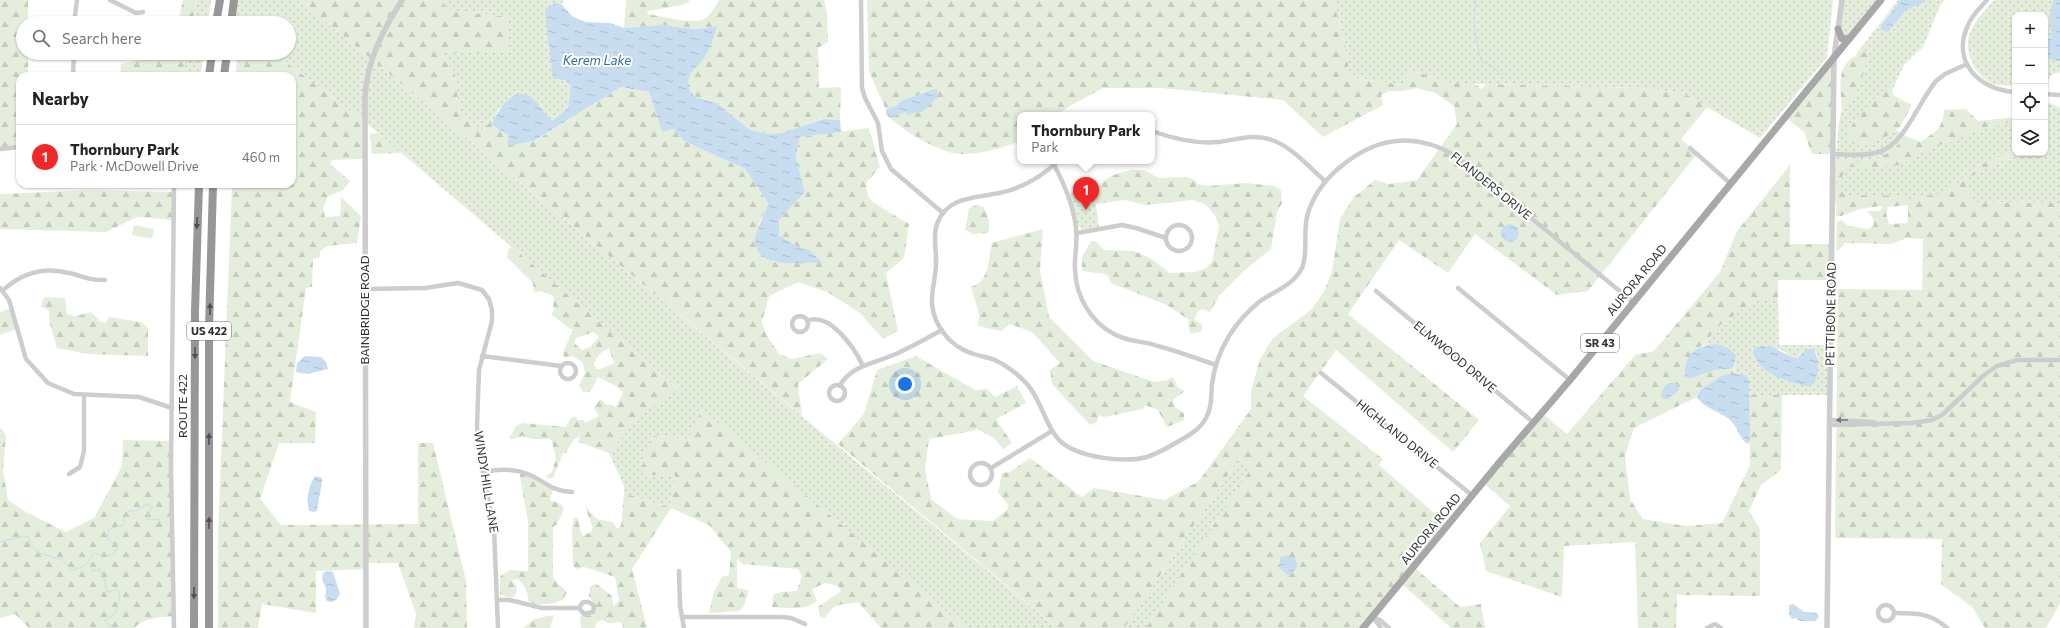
<!DOCTYPE html>
<meta charset="utf-8">
<style>
:root{--surface:#fff;--page:#f2f2f2;--text:#222;--muted:#767676;--line:#e0e0e0;--accent:#f22728}
body{margin:0;font-family:Commissioner,sans-serif;background:var(--page);color:var(--text)}
.controls{position:absolute;right:12px;top:12px;display:grid;overflow:hidden;border-radius:8px;box-shadow:0 1px 3px #0004}
.controls button{width:36px;height:36px;display:grid;place-items:center;padding:0;border:0;border-bottom:1px solid var(--line);background:var(--surface);color:var(--text);font:20px sans-serif}
.you{position:absolute;left:905px;top:384px;width:14px;height:14px;margin:-10px;border:3px solid #fff;border-radius:50%;background:#1a73e8;box-shadow:0 0 0 6px #1a73e833}
.badge{display:grid;place-items:center;width:26px;height:26px;border-radius:50%;background:var(--accent);color:#fff;font-size:13px;font-weight:700}
.pin{position:absolute;translate:-50% -33px;filter:drop-shadow(0 1px 2px #0008)}
.pin::after{content:'';position:absolute;top:21px;width:14px;height:12px;background:inherit;clip-path:polygon(0 0,100% 0,50% 100%)}
.popup{position:absolute;left:1017px;top:112px;width:138px;height:52px;box-sizing:border-box;display:grid;place-content:center;border-radius:8px;background:var(--surface);filter:drop-shadow(0 1px 3px #0005);font-size:13px;white-space:nowrap;color:var(--muted)}
.popup b{font-size:15px;color:var(--text)}
.popup::after{content:'';position:absolute;left:50%;top:100%;margin-left:-8px;border:8px solid transparent;border-top-color:var(--surface)}
.list{margin:0;padding:0;list-style:none}
h2{display:flex;justify-content:space-between;align-items:center;height:52px;margin:0;padding:0 16px;font-size:17px}
h2 small{font-size:13px;font-weight:400;color:var(--muted)}
.list li{display:grid;grid-template-columns:26px 1fr auto;gap:12px;align-items:center;box-sizing:border-box;height:64px;padding:0 16px;border-top:1px solid var(--line)}
.list b{display:block;font-size:15px;white-space:nowrap}
.list p{margin:0;font-size:13px;white-space:nowrap;color:var(--muted)}
.list em{font-size:13px;font-style:normal;color:var(--muted)}
.icon{flex:none;width:22px;height:22px;fill:none;stroke:currentColor;stroke-width:2;stroke-linecap:round;stroke-linejoin:round}
.map{position:relative;flex:none;width:2060px;height:628px;overflow:hidden}
.search{position:absolute;background:var(--surface);box-shadow:0 1px 3px #0004;left:16px;top:16px;width:280px;height:44px;display:flex;align-items:center;gap:10px;box-sizing:border-box;padding:0 14px;border-radius:22px;color:var(--muted);font-size:15px}
.panel{position:absolute;background:var(--surface);box-shadow:0 1px 3px #0004;left:16px;top:72px;width:280px;height:116px;border-radius:12px}
.map>svg:first-child{display:block}
.grass{fill:url(#grass-dots);fill-rule:evenodd}
.forest{fill:url(#forest-firs);fill-rule:evenodd}
.garden{fill:#e5eedd}
.water{fill:url(#water-ripples)}
.lines{fill:none;stroke-linecap:round;stroke-linejoin:round}
.stream{stroke:#c8ddef;stroke-width:1}
.minor{stroke:#cdcdcd;stroke-width:4.5}
.tertiary{stroke:#cdcdcd;stroke-width:5.5}
.primary{stroke:#a8a8a8;stroke-width:7}
.motorway{stroke:#979797;stroke-width:8}
.oneway{fill:#4f4f4f}
.oneway2{fill:#777}
.labels{text-anchor:middle;stroke-width:4;stroke-linejoin:round;paint-order:stroke}
.shield{fill:#fff;stroke:#6e6e6e;stroke-width:1}
.shield-label{font-size:11px;font-weight:bold;fill:#303030}
.street-label{font-size:12px;fill:#303030;stroke:#fff}
.water-label{font-size:13px;font-style:italic;fill:#376c99;stroke:#fff}
</style>
<div class="map">
<svg width="2060" height="628" viewBox="0 0 2060 628">
<defs>
<pattern id="grass-dots" width="8" height="8" patternUnits="userSpaceOnUse"><rect width="8" height="8" fill="#e5eedd"/><path d="M2 2h.1M6 6h.1" fill="none" stroke="#c5ccbe" stroke-width="1.8" stroke-linecap="round"/></pattern>
<pattern id="forest-firs" width="22" height="20" patternUnits="userSpaceOnUse"><rect width="22" height="20" fill="#e5eedd"/><path d="M5 1l3.5 6h-7zM16 11l3.5 6h-7z" fill="#c5ccbe"/></pattern>
<pattern id="water-ripples" width="26" height="14" patternUnits="userSpaceOnUse"><rect width="26" height="14" fill="#c8ddef"/><path d="M2 4q2-2 4 0t4 0M15 11q2-2 4 0t4 0" fill="none" stroke="#acbecd"/></pattern>
</defs>
<rect width="100%" height="100%" fill="#fff"/>
<g class="grass">
<path d="M196,0h15l-3,23h-16z"/>
<path d="M234,0h66l757,628h-91l-264,-218 -14,29 -34,-3 21,39 -5,33 -46,-15v-7l-15,-33 31,-38 38,-26 -314,-268 -90,-68h15v-30h-55z"/>
<path d="M444,0h119l-1,5 -5,-2 -4,76 12,1 6,6 -3,22 -16,13 -9,-9 -44,-3 -6,13 -4,1 -7,8 -23,-21 -4,-37 -15,-21h68v-35l-63,-7z"/>
<path d="M1333,0h500l-6,57 -67,81 -75,-44 -45,-6 -190,-5 -40,-13 -8,15 -52,-8 -6,-37z"/>
<path d="M1842,0h39l-28,34 -13,3z"/>
<path d="M1898,0h47l-5,6 -17,41 -19,18 -12,26 -4,34 34,21 93,-28v35h30v-48l5,-2 10,5v95l-151,-2 -1,3h-76l7,-83 18,-68z"/>
<path d="M1994,0h66v72l-7,2 -8,9v-68h-30v71c-7,-1 -15,0 -22,-2 -17,-7 -29,-31 -24,-49 5,-14 16,-24 25,-35z"/>
<path d="M186,53h18l-4,23h-18z"/>
<path d="M1093,183l6,45 -16,2 -5,-4 -8,-33z"/>
<path d="M1754,300h24l1,45h51v50h-81v-15l-3,-5 -11,-2v-18c-10,-10 -18,-11 -32,-10l16,-19zM1780,349l13,9h4l3,-4 14,-5 3,5v19l-63,-17z"/>
<path d="M1239,459l12,11 -105,158h-22z"/>
</g>
<g class="forest">
<path d="M0,0h28v23h-5v30h5v23h-8v71l-20,2z"/>
<path d="M183,0h13l-4,23h-14z"/>
<path d="M300,0h144l1,10 63,7v35l-67,1 14,20 4,37 23,21 7,-8 19,12 -1,8 10,1 18,-3 86,-54 28,5 13,40 12,-3 10,12 61,28 23,34 -9,21 14,38 33,1 15,-2 -11,-11 -14,-4 -17,-11v-15l26,-28 -9,-35 4,-20 69,-9 11,39 -14,16 2,13 6,7 35,21 -5,34 -18,15 12,58 -15,8 -24,-27 -32,-20 -29,-10 -29,14 -7,26 4,12 13,20 13,5 28,-6 8,6 -30,25 4,32z"/>
<path d="M626,0h64l-7,5 -36,6 1,3c13,2 45,11 56,5 7,-4 11,-12 15,-19h105l3,13 1,29 -10,6 1,40 22,-1 -1,33 -18,-1 -41,14 -12,1 -19,-4 -33,-27 -22,-6 -7,-10c1,-19 7,-15 16,-29 7,-10 10,-20 12,-32l-19,3 -37,-4 -36,3z"/>
<path d="M867,0h466l11,40 6,37 52,8 8,-15 40,13h23l9,6 4,-5 154,4 45,6 23,12 -27,33 16,15 -109,137 -31,4 -82,-61 -27,39 -49,-33 -51,74 131,106 -26,32 -117,-102 -33,46 80,63 -4,6 69,60 -34,42 46,40 21,-3 4,24h-34l-50,-45 -38,45h-217l104,-158 -11,-11 -115,169h-67l-219,-184 26,-30 13,-44 39,-14 59,34 12,-1 8,8 22,-11 9,17 -30,16 16,24 -9,6 -9,-11 -17,-9 -5,2 -43,8 -4,30 6,30 26,20 36,2 14,-11 1,-6 -10,-11 4,-20 8,-1 20,-14 52,39 12,-9 71,12 34,-19 52,-72v-18l9,-32 13,-21 39,-29 13,-19 7,-19 8,-52 14,-22 21,-17 14,4 28,-4 40,-56 -3,-18 -19,-13 -19,-5 -13,3h-14l-8,4 2,10 -60,32 -40,-37 -122,-12h-58l-33,18 -13,9h-37v26c-19,7 -39,14 -60,13 -21,-1 -59,-24 -74,-40v-4l-17,-39z"/>
<path d="M1868,51l2,5c-8,16 -11,43 -28,54 -2,-29 -7,-51 26,-59z"/>
<path d="M172,53h14l-4,23h-62l1,-12z"/>
<path d="M237,53h37l90,68v38l-32,1 -2,4 20,17 -8,10 -14,5 -5,12 2,9 15,-1 1,-19 20,19 -4,27 -29,3 -7,4 -2,8 -6,1 -1,28 -6,1 -16,114 26,10 -1,31h-36l-19,56 21,26 137,-1v-81h15l33,138 1,47h-53l2,-14 -18,-51h-32v6l-50,2v42l-54,-9 -4,24h-40v-94l14,-350h60v-108h-56z"/>
<path d="M1834,57l-2,97h-20l-8,-22 -19,-15z"/>
<path d="M1890,84l3,11 19,10 -12,22 -11,8 -26,12 -8,-2 -8,-7c5,-22 28,-39 43,-54z"/>
<path d="M1966,109l12,12 37,-4v4l-41,11 -28,12 -10,1 -35,20 -42,3 -5,-5 23,-4 16,-9 12,-13 7,1 8,4c15,-10 23,-13 24,-32z"/>
<path d="M378,133l24,20 -30,1 -2,-20z"/>
<path d="M2015,145v8h6l-52,24 -1,7 4,18 88,1v401l-14,24h-61l-12,-20 -32,-24 1,-45 -107,-1 3,-249 84,1 1,-51 -16,-1 -16,6 -46,-1 -6,7h-3l1,-29 5,-1 6,6 21,3 5,-4 -1,-7 -6,-7h12l4,-3 -3,-2 -20,3 -19,7h-5l1,-28 11,7 55,1 6,4 6,-3 26,-3 17,-11 11,-12 30,-15zM1908,205v18l-19,1 -3,-11 2,-6z"/>
<path d="M1841,160h10l2,5 -2,4 -7,2 -4,13 -3,-2v-21z"/>
<path d="M1790,165v79h41v36h-53v20l-24,1 -35,25 -16,19 -12,10 -1,24 24,-9 16,-1 4,-2 1,6 -12,3 -23,14 -3,7 -63,31 -9,28 5,43 13,20 43,7 36,-3 28,-58 -1,-70h33l-1,75 -20,15 -12,26 11,18v67l-83,-1 -1,33h-38l-3,-86 -71,4 -2,51 -76,-26 -6,-28 30,-37 -27,-23 59,-70 25,21 68,-79 19,-4 66,-79 17,-41z"/>
<path d="M1131,170h13l15,8 27,-1 7,2 5,5 10,2 38,-3 28,3 7,4 1,13 -5,9 -6,37 -26,21 -26,26 -9,16 -7,-3 -5,2 -4,8 8,6v6l-11,3 -3,-7 1,-7 -22,-15 -56,-22 -3,-7c-8,-5 -17,-2 -26,-6v-13l9,-16h4l9,9 30,1 16,7 20,15 25,-1 11,-4 6,-6 7,-36 -4,-11 -10,-11 -12,-4 -48,5 -20,-5 -29,4c-5,-23 17,-30 35,-34z"/>
<path d="M90,190l84,2 -1,28 -36,-3 -31,15 -106,-3v-35z"/>
<path d="M977,205l6,2c5,8 8,16 5,26l-15,1 -8,-4 4,-22z"/>
<path d="M1043,229l-3,41 9,47 44,44 61,21 13,-2 6,-3 5,11 7,3 -12,9 2,7 9,6v7l-17,7 -9,-17 -13,-5 -2,4 -39,8 -5,-2 -2,7 -7,3 -38,-41 -2,-14 10,-7 -28,-31 -22,-8 -9,7 -23,-5 1,-12 -8,-27c19,-6 17,-27 21,-44z"/>
<path d="M512,247l167,143 -39,25 -31,38 -31,-11 2,-6 -6,3 -8,14h-3l-10,25 -3,1 -4,-3 6,-4 4,-14 -5,-19h-17l-12,-3 -9,3h-4l7,-13 7,-3 43,4 5,-9 4,-2 3,4h6l1,3 14,-7 -5,-8 6,-9 7,6h6l3,2 7,-15 -7,-6 -18,-9 -8,15h-7l-4,-7 6,-12 -2,-10 -10,-7 -9,1 -1,-4 10,-24h-3l-19,-15 4,-5 -2,-3 1,-10 -13,-5 -7,2 -1,-10 -26,-26 1,-7zM594,332l5,5 -9,10 -8,3 -8,-7 2,-5zM609,348l5,15 -13,6h-4l-3,-5c3,-8 7,-12 15,-16z"/>
<path d="M44,297l21,1 2,16 8,2 16,-4 10,10 5,1 3,-6 32,5 7,6v28l-59,-2 -32,-6 -7,-24 -1,-14 -8,-3z"/>
<path d="M11,308l6,21 -17,6v-23z"/>
<path d="M702,409l264,219h-85l-23,-26c-17,4 -23,-1 -33,16l-5,-1 -2,-10 23,-16 -3,-5 -13,-3 -13,6 5,12c-11,10 -31,7 -45,6l1,-12 8,-3 16,-1 5,-15 -4,-7 -56,-5 -5,-6v30l12,2 -5,16 -5,5 -30,2 5,-21 8,-15 7,-2 2,-23 -22,-27 -38,-17 -39,61 15,59h-24l-1,-6 -14,1 -6,-3 -5,2 -3,6h-13l-1,-12 14,-1 1,-10 -6,-9 1,-9 5,-4 16,12 3,11 5,-6 -4,-23 -31,-10 -7,2 -4,-3 -1,-37 2,-12 4,1 2,12 3,6 8,-4 2,-4 -8,-22 12,13 16,3 4,7 4,-3 3,-33 46,15 5,-33h-33l2,-20 10,-19 34,3z"/>
<path d="M0,427l6,8 -3,35 5,30 18,12 40,20 28,-14 28,-52 1,-26 48,1 3,175c-13,1 -31,2 -40,12h-105l-14,-14 -15,4z"/>
<path d="M519,471l34,18 -3,11 11,4 3,5 -7,15 -4,3v51l14,14 -4,8c-13,4 -21,7 -34,2 -2,-9 -3,-18 -12,-23l-5,1 4,5 1,7 -3,5h-7l-7,-3v-18l10,-6 18,1v-49z"/>
<path d="M554,615l-4,13h-27l12,-9z"/>
</g>
<path class="garden" d="M134,225l20,4 -2,10 -20,-4z"/>
<g class="water">
<path d="M1901,0h24v2l-19,8 -18,22 -7,-2v-4z"/>
<path d="M2053,0h7v61c-12,1 -19,-11 -13,-21l4,-2 -1,-23z"/>
<path d="M557,3l5,2 11,12 13,5 24,1 14,5 36,-3 37,4 20,-3c-3,12 -6,22 -13,32 -9,14 -15,10 -16,29l7,10 22,6 33,27 19,4 12,-1 42,-14 17,1 1,12 -41,5 -4,20 9,35 -26,28v15l17,11 14,4 12,12c-15,1 -52,5 -62,-8 -3,-3 -4,-10 -6,-14l14,-37 -23,-34 -61,-28 -10,-12 -12,3 -13,-40 -28,-5 -87,54 -17,3 -6,3 -4,-4 1,-8 -19,-12 4,-1c6,-13 20,-36 38,-25 7,5 14,17 21,24l16,-13 3,-22 -6,-6 -12,-1 -8,-65 2,-7z"/>
<path d="M935,89l3,1 -1,8 -15,14 -12,2 -1,2 -4,-4 -15,6 -4,-4v-4l12,-5 3,-4z"/>
<circle cx="1510" cy="233" r="9"/>
<path d="M1717,344l11,4 8,7 -2,12 -4,2 -16,1 -24,9 -5,-2c-2,-22 12,-32 32,-33z"/>
<path d="M1769,346c9,3 21,12 28,12l10,-9h7c5,10 6,29 -3,37h-5c-20,-6 -48,-11 -53,-35l3,-4z"/>
<path d="M305,356l16,1 5,5 2,7 -20,5 -12,-2 1,-9z"/>
<path d="M1735,373l11,2 3,5 1,61 -2,3c-9,-5 -9,-14 -16,-22 -9,-10 -28,-13 -35,-25l3,-7 23,-15z"/>
<path d="M1669,383h7l3,7 -11,9h-5l-2,-4 3,-8z"/>
<path d="M315,476l7,2v4l-5,28 -2,2 -6,-1c-3,-13 -1,-24 6,-35z"/>
<path d="M1287,555l8,3 3,8 -6,8 -5,1 -7,-7v-10z"/>
<path d="M327,571l6,1 7,22 -4,6 -5,2 -4,-1c-3,-5 -1,-6 -1,-11 0,-6 -6,-7 -3,-17z"/>
<path d="M1793,604l11,8 13,1 2,3 -3,5h-16l-4,-3 -4,1 -3,-5v-9z"/>
</g>
<g class="lines">
<g class="stream">
<path d="M1475,0c2,7 -1,9 -1,16 -1,15 4,31 7,45l10,4 10,9 4,1"/>
<path d="M0,542l26,-6 3,2 1,6 9,9 24,7 8,9 4,1 11,-5 7,-11c9,-1 20,7 24,-7l-10,-9 2,-9 15,-4v-7l5,-7h7l9,-6h5l2,2 -6,12 14,1"/>
<path d="M89,561l4,10 8,-2 -2,1 4,5 4,16 2,1 9,-3 2,8 -5,17 -11,7 10,7"/>
</g>
<g class="minor">
<path d="M110,0l26,13 7,-1"/>
<path d="M861,0l1,88 3,10 13,25 4,28 9,18 52,44"/>
<path d="M1987,0c-7,8 -15,15 -19,25 -17,37 11,65 47,67"/>
<path d="M74,23l3,-23"/>
<path d="M73,76l1,-23"/>
<path d="M2045,94l15,1"/>
<path d="M1152,131c22,8 43,13 66,11 19,-2 35,-9 54,-2 20,7 37,27 53,41"/>
<path d="M1690,148l40,35"/>
<path d="M0,149l20,-2"/>
<path d="M1832,154c15,0 32,3 47,-2 26,-8 40,-51 57,-71l9,-7 22,-10"/>
<path d="M1058,161c-13,13 -30,23 -47,29 -26,9 -63,2 -74,34 -4,11 -1,23 -1,35 1,15 -5,30 -4,45 2,22 18,42 39,49 8,3 16,4 24,7 12,6 23,14 32,24 15,17 18,42 33,57 19,17 64,22 87,16 12,-4 22,-10 32,-16 11,-6 21,-12 27,-23 6,-11 5,-22 6,-34 2,-17 8,-33 17,-48 8,-13 18,-24 30,-34 15,-11 34,-16 43,-34 7,-17 0,-37 6,-55 6,-19 17,-33 31,-45 36,-31 75,-37 117,-12l177,146"/>
<path d="M1054,165c11,20 19,39 22,63 2,14 -2,28 -1,42 1,27 16,52 39,64 14,8 30,7 44,12 20,5 39,13 58,19"/>
<path d="M174,184l-3,285 3,159"/>
<circle cx="1179" cy="238" r="13"/>
<path d="M1077,233l45,-8 14,3 30,10"/>
<path d="M0,288l9,12 17,59 22,24 26,11 65,3 33,11"/>
<path d="M1458,288l112,92"/>
<path d="M365,289l60,-1 33,-5 24,7 7,9 3,11v11l-13,49 -2,56 1,21 16,81 4,100"/>
<path d="M3,290c19,-17 40,-24 66,-17 14,3 21,8 36,7"/>
<path d="M1376,291l158,132"/>
<circle cx="800" cy="324" r="8"/>
<path d="M807,321c23,-10 48,28 56,45"/>
<path d="M482,356l79,10"/>
<circle cx="568" cy="371" r="8"/>
<path d="M1321,373l152,123"/>
<circle cx="837" cy="393" r="8"/>
<path d="M840,385c13,-21 37,-22 58,-32 15,-7 29,-15 44,-23"/>
<path d="M1829,420l45,2"/>
<path d="M1829,425l82,-2 21,-3 10,-5 42,-40 13,-9 20,-6h43"/>
<circle cx="981" cy="474" r="11"/>
<path d="M991,468l61,-37"/>
<path d="M484,472c15,-3 31,-4 46,3 18,8 21,16 42,17"/>
<path d="M69,474l11,-7 4,-16v-56"/>
<path d="M679,571l1,35 4,22"/>
<path d="M498,600h12l32,8h37l4,-6h6l5,4 -1,6 -9,2 -5,-6"/>
<circle cx="1886" cy="613" r="8"/>
<path d="M1895,613c21,0 36,0 52,15"/>
<path d="M682,617h100l9,1 14,6"/>
<path d="M1381,628l-8,-11 7,3 9,8"/>
<path d="M1707,628l8,-4 6,4"/>
</g>
<g class="tertiary">
<path d="M366,628l-1,-531c2,-37 18,-67 37,-97"/>
<path d="M1827,628l7,-571 8,-57"/>
</g>
<g class="primary">
<path d="M1838,29l4,10 8,-1"/>
<path d="M1363,628l140,-170 67,-78 311,-380"/>
</g>
<g class="motorway">
<path d="M216,23l4,-23"/>
<path d="M231,23l3,-23"/>
<path d="M209,76l3,-23"/>
<path d="M224,76l3,-23"/>
<path d="M194,628l1,-317 4,-127"/>
<path d="M209,628v-299l4,-145"/>
</g>
</g>
<defs><path id="oneway-solid" d="M-6-.8H1V-3.2L6.5 0L1 3.2V.8H-6Z"/></defs>
<g class="oneway">
<use href="#oneway-solid" transform="translate(197 223) rotate(93)"/>
<use href="#oneway-solid" transform="translate(210 309) rotate(-89)"/>
<use href="#oneway-solid" transform="translate(195 353) rotate(90)"/>
<use href="#oneway-solid" transform="translate(209 439) rotate(-90)"/>
<use href="#oneway-solid" transform="translate(209 523) rotate(-90)"/>
<use href="#oneway-solid" transform="translate(194 593) rotate(90)"/>
</g>
<use class="oneway2" href="#oneway-solid" transform="translate(1842 420) rotate(-180)"/>
<g class="labels">
<g class="shield">
<rect x="187" y="322" width="44" height="18" rx="3"/>
<rect x="1581" y="334" width="38" height="18" rx="3"/>
</g>
<g class="shield-label">
<text x="209" y="335">US 422</text>
<text x="1600" y="347">SR 43</text>
</g>
<g class="street-label">
<text transform="translate(1491 186) rotate(39)" y="4">FLANDERS DRIVE</text>
<text transform="translate(1637 280) rotate(-51)" y="4">AURORA ROAD</text>
<text transform="translate(365 310) rotate(-90)" y="4">BAINBRIDGE ROAD</text>
<text transform="translate(1831 314) rotate(-89)" y="4">PETTIBONE ROAD</text>
<text transform="translate(1455 357) rotate(40)" y="4">ELMWOOD DRIVE</text>
<text transform="translate(183 406) rotate(-90)" y="4">ROUTE 422</text>
<text transform="translate(1397 434) rotate(39)" y="4">HIGHLAND DRIVE</text>
<text transform="translate(486 482) rotate(81)" y="4">WINDY HILL LANE</text>
<text transform="translate(1431 529) rotate(-51)" y="4">AURORA ROAD</text>
</g>
<g class="water-label">
<text x="597" y="65">Kerem Lake</text>
</g>
</g>
</svg>
<div class="controls">
<button>+</button>
<button>−</button>
<button><svg class="icon" aria-label="locate" viewBox="0 0 24 24"><circle cx="12" cy="12" r="6"/><path d="M12 2v4M12 18v4M2 12h4M18 12h4"/></svg></button>
<button><svg class="icon" aria-label="layers" viewBox="0 0 24 24"><path d="M12 4l9 5-9 5-9-5zM3 14l9 5 9-5"/></svg></button>
</div>
<div class="you"></div>
<div class="pin badge" style="left:1086px;top:210px">1</div>
<div class="popup"><b>Thornbury Park</b>Park</div>
<div class="search"><svg class="icon" aria-label="search" viewBox="0 0 24 24"><circle cx="10" cy="10" r="6"/><path d="M15 15l6 6"/></svg>Search here</div>
<section class="panel">
<h2>Nearby<small></small></h2>
<ul class="list">
<li><span class="badge">1</span><div><b>Thornbury Park</b><p>Park · McDowell Drive</p></div><em>460 m</em></li>
</ul>
</section>
</div>
